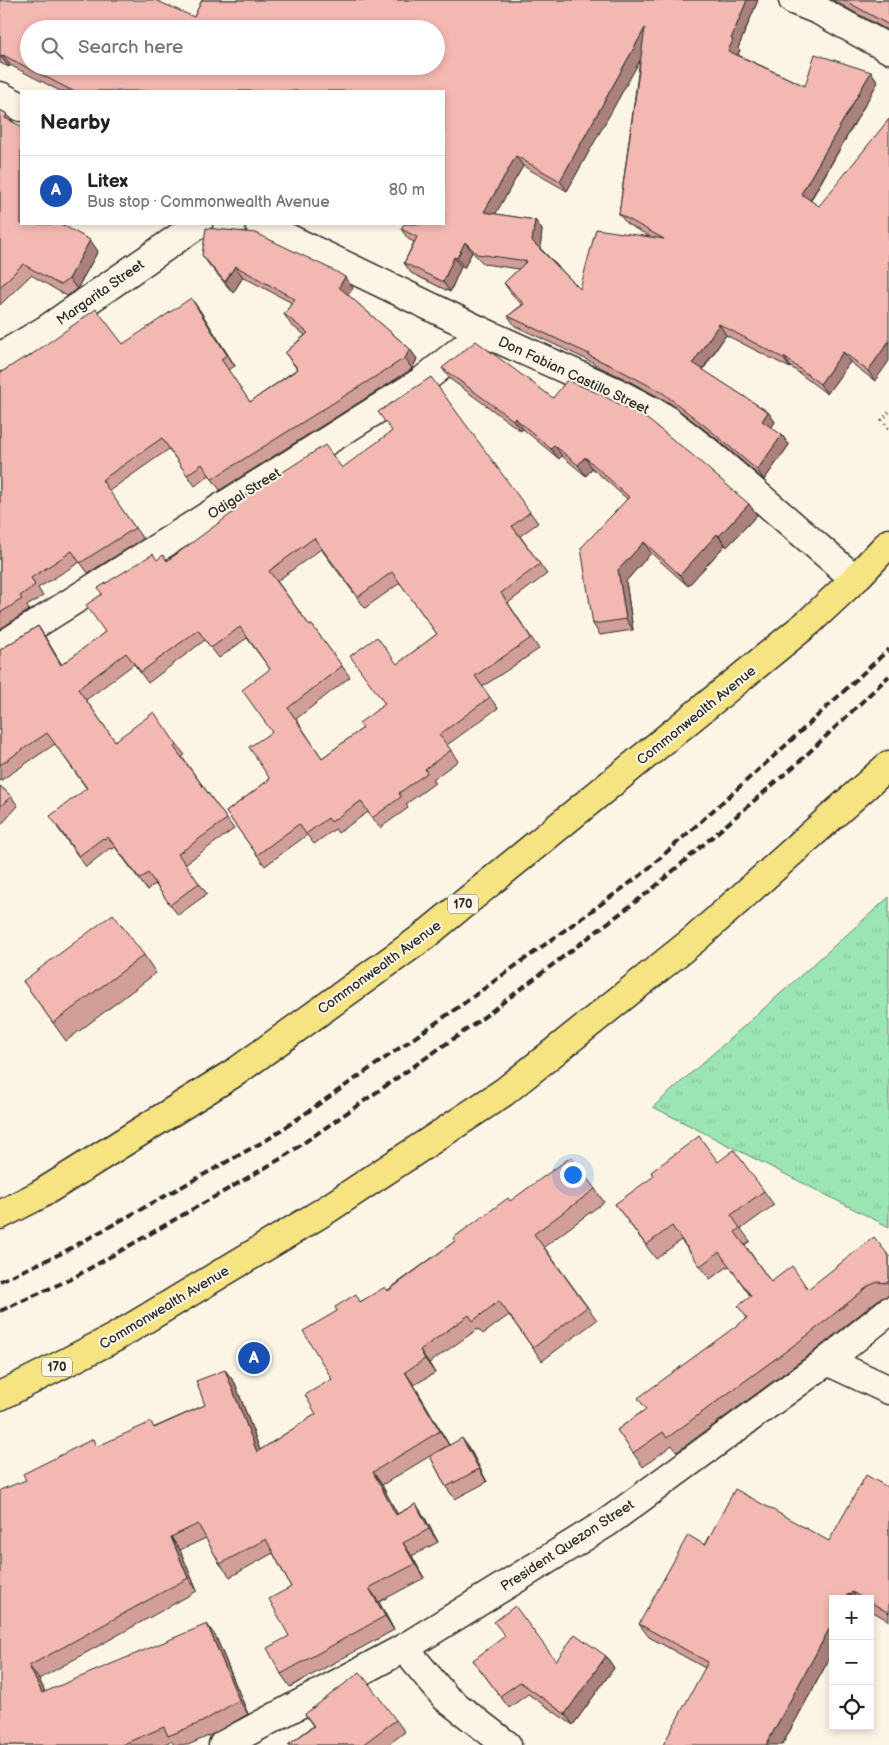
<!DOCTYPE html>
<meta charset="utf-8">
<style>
:root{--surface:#fff;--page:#f6f6f6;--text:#222;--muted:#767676;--line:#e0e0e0;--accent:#c8321e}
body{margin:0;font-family:"Balsamiq Sans",sans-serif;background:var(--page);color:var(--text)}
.controls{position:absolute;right:15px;bottom:15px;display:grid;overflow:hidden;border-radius:0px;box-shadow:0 2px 8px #0003}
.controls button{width:45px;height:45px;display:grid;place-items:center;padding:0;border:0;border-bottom:1px solid var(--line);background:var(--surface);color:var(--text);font:25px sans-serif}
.you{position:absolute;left:572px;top:1174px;width:18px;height:18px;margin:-12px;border:4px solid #fff;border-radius:50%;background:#1a73e8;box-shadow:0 0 0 8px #1a73e833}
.badge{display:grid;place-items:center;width:32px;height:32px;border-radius:50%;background:var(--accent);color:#fff;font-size:16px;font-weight:700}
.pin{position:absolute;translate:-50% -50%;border:2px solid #fff;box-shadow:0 1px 5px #0006}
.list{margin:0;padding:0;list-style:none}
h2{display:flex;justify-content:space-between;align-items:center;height:65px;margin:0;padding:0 20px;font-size:21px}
h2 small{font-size:16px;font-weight:400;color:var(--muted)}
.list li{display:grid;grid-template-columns:32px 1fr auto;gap:15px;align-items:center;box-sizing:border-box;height:70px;padding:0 20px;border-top:1px solid var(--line)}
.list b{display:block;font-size:19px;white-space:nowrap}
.list p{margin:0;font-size:16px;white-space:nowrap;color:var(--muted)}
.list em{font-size:16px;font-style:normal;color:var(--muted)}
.icon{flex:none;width:28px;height:28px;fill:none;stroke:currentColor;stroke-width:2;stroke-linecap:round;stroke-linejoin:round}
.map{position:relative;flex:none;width:889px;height:1745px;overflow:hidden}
.search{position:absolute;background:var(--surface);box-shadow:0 2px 8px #0003;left:20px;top:20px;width:425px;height:55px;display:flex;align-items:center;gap:12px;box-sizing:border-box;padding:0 18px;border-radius:28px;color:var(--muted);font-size:19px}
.panel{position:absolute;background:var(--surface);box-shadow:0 2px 8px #0003;left:20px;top:90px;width:425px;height:135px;border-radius:0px}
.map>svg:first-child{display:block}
.grass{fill:url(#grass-tufts);stroke:#638870}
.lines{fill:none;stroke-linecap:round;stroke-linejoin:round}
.minor-casing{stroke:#2b2b2b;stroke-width:31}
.primary-casing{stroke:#2b2b2b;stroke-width:31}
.path{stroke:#2b2b2b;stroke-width:3;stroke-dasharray:1 4;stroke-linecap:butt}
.minor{stroke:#fcf5e5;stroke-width:28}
.primary{stroke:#f6e381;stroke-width:28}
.rail{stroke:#2b2b2b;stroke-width:4;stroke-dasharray:8 4;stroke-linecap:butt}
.wall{fill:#d19e98;stroke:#2b2b2b;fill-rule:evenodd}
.shaded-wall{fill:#aa817c;stroke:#2b2b2b}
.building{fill:#f3b8b1;stroke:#2b2b2b;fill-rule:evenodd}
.labels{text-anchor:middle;stroke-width:4;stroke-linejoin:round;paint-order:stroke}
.shield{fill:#fcf5e5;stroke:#6a6863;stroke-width:1}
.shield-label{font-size:12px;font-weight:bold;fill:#2b2b2b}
.street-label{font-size:14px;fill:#2b2b2b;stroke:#fcf5e5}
</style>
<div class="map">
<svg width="889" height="1745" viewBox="0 0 889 1745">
<defs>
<pattern id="grass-tufts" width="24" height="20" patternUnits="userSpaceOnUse" patternTransform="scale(1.25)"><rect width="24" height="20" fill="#9be5b4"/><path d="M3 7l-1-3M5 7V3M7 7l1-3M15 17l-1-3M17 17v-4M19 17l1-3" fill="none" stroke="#86c59b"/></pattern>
</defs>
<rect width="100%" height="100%" fill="#fcf5e5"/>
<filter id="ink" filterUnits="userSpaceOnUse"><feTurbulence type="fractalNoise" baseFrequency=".02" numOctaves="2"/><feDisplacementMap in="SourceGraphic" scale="10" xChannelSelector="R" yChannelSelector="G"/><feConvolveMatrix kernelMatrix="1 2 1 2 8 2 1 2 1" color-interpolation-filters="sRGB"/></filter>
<g filter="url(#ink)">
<path class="grass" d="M889,897v330l-236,-120z"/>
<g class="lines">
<g class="minor-casing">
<g id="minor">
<path d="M793,0l25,10 71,39"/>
<path d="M0,96l21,11"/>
<path d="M259,224l224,108 133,60 47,25 45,35 147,127"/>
<path d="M0,357l47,-28 151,-105"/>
<path d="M0,647l422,-266 61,-49"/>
<path d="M827,1361l62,29"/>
<path d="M404,1648l42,50 61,47"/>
<path d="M223,1745l181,-97 204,-126 219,-161 62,-50"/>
</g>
</g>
<g class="primary-casing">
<g id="primary">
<path d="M0,1215l39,-20 198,-124 186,-134 386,-315 46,-43 34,-36"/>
<path d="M0,1396l114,-58 209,-126 181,-120 191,-153 194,-174"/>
</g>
</g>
<path class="path" d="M889,412l-7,8 7,9"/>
<use href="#minor" class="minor"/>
<use href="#primary" class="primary"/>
<g class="rail">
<path d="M0,1281l60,-27 210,-116 190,-132 181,-131 144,-129 104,-97"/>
<path d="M0,1311l73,-33 209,-120 194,-135 175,-133 149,-129 89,-85"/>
</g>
</g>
<g class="wall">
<path d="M0,0l194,17 8,-17h556l-20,48 2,2 -2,5 67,31 66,-14 7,10 -67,118 64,181 -25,-19 -23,32 -36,-27 -1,1 -64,-33 -23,35 65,42 7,10 -4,6 11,7 7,10 -25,35 -46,-40 -48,-37 -47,-25 -28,-13 -1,-2 -79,-37 -7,-10 14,-11 -11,-12 -7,-10 15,-14 -35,-5 -12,-12 -8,16 -3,-1 -11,25 -39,-19 -7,-10 10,-21 -6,-3 -7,-10 43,-5v-133h-384l-50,-26 -1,2 -9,-4zM640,59l-21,155 8,10 22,12 -69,53 -40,-41 2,-18 -7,-10 -40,-6 28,-48 44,25z"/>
<path d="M832,0h57v31z"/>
<path d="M0,110l7,4 6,8 52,104 33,25 -21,38 -10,7 -36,-21 -31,30z"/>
<path d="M202,255l151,33 -5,7 62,54 7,10 -5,10 -192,121 -11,-15 -14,11 -26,-37 -60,42 34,48 -55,34 -8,-11 -42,26 5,8 -16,10 2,4 -29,19v-256l26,-15 97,-14 76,-35 36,57 -7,4 22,32 47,-33 -12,-16 20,-18 -14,-10 -7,-11 8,-11 -49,-26 -10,16 -23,-27z"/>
<path d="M442,368l111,30 204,117 -30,32 -2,-2 -37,41 -37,-33 -25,28 7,49 -33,5 -7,-11 34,-125 -35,-31 -6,8 -24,-20 -3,3 -36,-30 -2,2 -71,-52z"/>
<path d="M342,468l188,44 8,11 -18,13 27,38 -39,29 31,46 -57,38 16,21 -51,37 11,16 -26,19 3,3 -29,21 2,4 -28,20 -12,-16 -30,21 -3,-4 -21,15 -7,-9 -42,31 -39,-54 44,-33 2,-47 -2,-63 -23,-31 -28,20 -14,-18 -57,43 -14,-19 -48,36 29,41 62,4 8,10 -3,2 52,72 -49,35 22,30 -29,21 -23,-31 -8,6 -32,-43 -3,3 -2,-2 -24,19 -29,-40 30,-38 -32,-45 -55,37v-131l38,-24 7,11 17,28 43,-33 52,-72 10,1zM321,549l44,59 35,-25 37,51 -40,30 -12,41 -22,23 -41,30 -26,-39 54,-42 -38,-52 -2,1 -33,-45z"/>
<path d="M0,786l11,10 7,10 -18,20z"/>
<path d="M144,955l12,18 -90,68 -43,-60z"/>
<path d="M718,1162l46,29 10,14 -33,24 9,12 -5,4 26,37 37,7 81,-33v40h-2l-8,3 -62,50 -140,103 -5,-7 -29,22 -26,-37 29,-21 101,-91 4,-21 -22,-31 -19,13 -29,-39 -25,19 -41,-55z"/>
<path d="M595,1189l9,13 -60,45 53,73 -55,41 -33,-46 -26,19 -5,-5 -49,34 6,10 -21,12 35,60 -16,9 38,-3 16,31 -32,17 -9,-12 -16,-31 -48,29 15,29 19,-10 9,14 13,24 -26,14 12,22 -45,24 15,28 -104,57 -9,-13 8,-38 2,-49 -18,-34 -43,24 -10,-13 -14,-26 -26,12 17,41 -158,88 6,13 171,-55 32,77 -37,21 -23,10h-14l-3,-4 -9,4h-162l26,-265 72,-34 57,-19 50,-22 20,-35 10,13 25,67 56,-36 16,-35 29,-78 27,-11 122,-89z"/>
<path d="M889,1488v133l-19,-11v-11h-37v53l-51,93 -77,-77 -56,-31 -10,-13 66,-79 124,-4z"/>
<path d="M606,1656l8,12 -41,57 -45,-31 -19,14 -36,-48 83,1z"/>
<path d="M305,1714l91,6 9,12 -17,13h-100l25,-19z"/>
</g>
<g class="shaded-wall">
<path d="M747,0h11l-20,48 2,2 -5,11 -7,-10 3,-12z"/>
<path d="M645,28l7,11 -85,152 -7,-10z"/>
<path d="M3,55l7,10 -1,2 -8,-10z"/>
<path d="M871,72l7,10 -70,122 -7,-10z"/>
<path d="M7,114l8,10 -10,-6z"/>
<path d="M516,156l7,10 -32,56 -7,-10z"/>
<path d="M535,220l7,10 -2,21 -8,-10z"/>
<path d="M90,240l8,11 -21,38 -8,-10z"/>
<path d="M465,242l7,10 -8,16 -7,-10z"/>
<path d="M454,257l7,10 -11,25 -7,-10z"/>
<path d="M235,266l8,11 -10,16 -8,-11z"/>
<path d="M345,277l8,11 -7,10 -7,-11z"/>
<path d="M191,298l8,11 36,57 -8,-11z"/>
<path d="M719,324l7,11 -26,38 -7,-10z"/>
<path d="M889,341v20l-14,20 -7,-10z"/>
<path d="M410,349l7,10 -5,10 -7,-11z"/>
<path d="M843,352l7,10 -23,32 -7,-10z"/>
<path d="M784,357l7,10 -1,1 -7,-10z"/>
<path d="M768,412l7,10 -6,9 -7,-10z"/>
<path d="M515,418l8,11 -2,2 -8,-11z"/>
<path d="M782,435l7,10 -25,35 -7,-10z"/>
<path d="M554,445l8,11 -3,3 -8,-10z"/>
<path d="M585,457l7,11 -6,8 -8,-11z"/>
<path d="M749,504l8,11 -30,32 -8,-11z"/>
<path d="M717,534l8,11 -37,41 -8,-11z"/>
<path d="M644,542l7,11 -25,28 7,49 -7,-11 -8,-49z"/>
<path d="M38,626l7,11 23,39 -7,-11z"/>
<path d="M420,1350l9,13 6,10 -10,-14z"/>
<path d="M225,1370l10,13 31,83 -9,-14z"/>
<path d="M405,1372l9,13 35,60 -9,-14z"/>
<path d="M462,1438l9,13 16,31 -8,-13z"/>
<path d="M373,1472l9,13 23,43 -9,-13z"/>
<path d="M416,1504l9,14 13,24 -9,-13z"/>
<path d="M171,1537l9,13 17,41 -9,-13z"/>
<path d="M403,1543l9,13 12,22 -9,-14z"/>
<path d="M369,1588l10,14 15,28 -9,-14z"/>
<path d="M852,1592l5,7h-4l-3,-4z"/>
<path d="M848,1594l3,5h-6z"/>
<path d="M833,1622v30l-51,93h-16z"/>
<path d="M207,1624l9,13 32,77 -9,-14z"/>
<path d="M606,1656l8,12 -41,57 -8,-11z"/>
<path d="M29,1666l10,13 13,27 -10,-13z"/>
</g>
<g class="building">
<path d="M0,0h155l39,17 8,-17h545l-16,39 2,1 -5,11 77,35 10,-32 56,18 -70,122 18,12 70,-87v222l-21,30 -25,-19 -23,32 -36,-27 -1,1 -64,-34 -26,39 75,49 -6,9 20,14 -25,35 -47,-40 -47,-37 -47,-25 -28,-13 1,-1 -81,-38 16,-12 -20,-21 23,-22 -50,-7 -12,-12 -8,16 -3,-1 -11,25 -39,-19 13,-26 -16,-8 3,-5h40v-133h-371l-70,-36 -2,2 -1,-1zM645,28l-26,186 45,25 -68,-10 -16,60 -48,-48 3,-21 -51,-8 32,-56 44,25zM29,29h407v37h-407z"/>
<path d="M844,0h45v25z"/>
<path d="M0,110l7,4 -2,4 16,8v98h40l29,16 -21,39 -9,6 -37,-21 -23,23z"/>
<path d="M206,228l50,5 79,38 10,6 -6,10 71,62 -5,9 -193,121 -10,-15 -15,11 -25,-37 -60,42 33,48 -55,35 -8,-12 -41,27 4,7 -15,11 2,3 -22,14v-240l25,-16 -1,3 72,-51 27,35 68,-46 36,57 -6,4 29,43 48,-33 -13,-16 23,-20 -24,-19 11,-15 -60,-33 -10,16 -23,-27z"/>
<path d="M476,341l77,57 14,-18 35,15 45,24 43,34 59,51 -30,32 -2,-2 -37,41 -36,-33 -26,28 8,49 -33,5 -12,-76 48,-51 -44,-40 -7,8 -24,-20 -3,4 -36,-31 -2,2 -71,-52z"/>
<path d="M431,377l99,135 -18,14 28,38 -39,29 30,45 -56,38 15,21 -51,38 12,15 -26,19 2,4 -28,20 2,4 -29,21 -11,-17 -30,21 -3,-4 -22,16 -7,-10 -42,31 -31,-43 44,-33 -21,-32 23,-15 -30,-42 28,-21 -30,-42 -29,21 -13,-18 -57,42 -15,-19 -48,36 37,52 39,-29 23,33 -3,2 53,72 -49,35 21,29 -29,22 -22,-32 -8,6 -32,-42 -4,2 -1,-1 -24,18 -29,-40 37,-28 -40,-55 -47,32v-115l38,-24 23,39 44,-33 -19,-27 16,-11 -4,-6 55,-34 4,6 6,-5 4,6 68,-50 -4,-6 94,-60 17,23 50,-37 -14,-19zM314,538l44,59 34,-25 45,62 -40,30 -20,-27 -27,19 35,48 -26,19 4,5 -41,30 -34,-50 54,-42 -30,-41 -2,1 -41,-55z"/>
<path d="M0,786l11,10 -11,11z"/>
<path d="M113,914l31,41 -91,68 -30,-42z"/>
<path d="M699,1136l19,26 16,-12 30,41 -33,24 9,13 -5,4 36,50 21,-16 16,23 66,-52 15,19v25l-3,2 -8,-1 -8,3 -62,50 -141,103 -4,-6 -30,21 -16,-23 29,-21 -8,-11 109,-80 -9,-12 13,-10 -32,-44 -19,14 -28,-40 -26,19 -31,-41 39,-28 -3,-4z"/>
<path d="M571,1157l24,32 -61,45 53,73 -54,41 -34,-47 -26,20 -4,-6 -49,35 5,9 -20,13 35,59 -67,41 23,43 20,-11 13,25 -26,14 12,21 -46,24 16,28 -104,58 -14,-26 22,-12 -20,-37 22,-12 -25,-48 -46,25 -22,-40 -27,13 17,41 -159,88 13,27 165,-69 32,76 -37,22 -34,14 -4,-9 -43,18h-121v-255l26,-10 -3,-6 70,-35 3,8 55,-25 3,6 51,-23 -9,-24 29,-11 32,82 59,-38 -11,-19 27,-16 -29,-48 34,-20 -2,-4 21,-13 4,8 25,-15 3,4 67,-50 -2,-3 55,-40 2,3z"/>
<path d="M462,1438l17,31 -33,18 -16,-31z"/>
<path d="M866,1475l23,13v125l-19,-11v-3h-6l-12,-7 -2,3 -2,-1 -3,5h-12v23l-67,123h-103l45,-83 -69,-38 49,-89 17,10 30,-56 94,52z"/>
<path d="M515,1606l41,55 19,-27 31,22 -41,58 -45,-32 -20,14 -27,-36 32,-24 -11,-14z"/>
<path d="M360,1672l36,48 -34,25h-74l26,-19 -9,-12z"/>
</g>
</g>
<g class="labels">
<g class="shield">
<rect x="448" y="894.5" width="30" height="19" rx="4"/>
<rect x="42" y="1357.5" width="30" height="19" rx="4"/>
</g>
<g class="shield-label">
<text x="463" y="908">170</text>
<text x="57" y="1371">170</text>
</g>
<g class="street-label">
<text transform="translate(100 292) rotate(-35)" y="5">Margarita Street</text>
<text transform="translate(574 375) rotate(25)" y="5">Don Fabian Castillo Street</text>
<text transform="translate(244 493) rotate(-32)" y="5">Odigal Street</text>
<text transform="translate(696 715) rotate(-39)" y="5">Commonwealth Avenue</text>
<text transform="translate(379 967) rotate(-36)" y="5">Commonwealth Avenue</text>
<text transform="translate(164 1307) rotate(-31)" y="5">Commonwealth Avenue</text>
<text transform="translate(567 1545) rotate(-33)" y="5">President Quezon Street</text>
</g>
</g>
</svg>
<div class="controls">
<button>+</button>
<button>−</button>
<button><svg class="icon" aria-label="locate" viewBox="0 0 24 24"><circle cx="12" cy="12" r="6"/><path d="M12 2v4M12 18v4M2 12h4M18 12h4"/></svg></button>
</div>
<div class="you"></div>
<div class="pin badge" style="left:254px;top:1358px;background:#1a4fb4">A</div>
<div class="search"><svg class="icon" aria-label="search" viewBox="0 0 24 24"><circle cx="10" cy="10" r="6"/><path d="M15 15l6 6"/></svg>Search here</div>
<section class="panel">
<h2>Nearby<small></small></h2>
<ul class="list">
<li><span class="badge" style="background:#1a4fb4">A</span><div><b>Litex</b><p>Bus stop · Commonwealth Avenue</p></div><em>80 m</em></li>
</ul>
</section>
</div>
